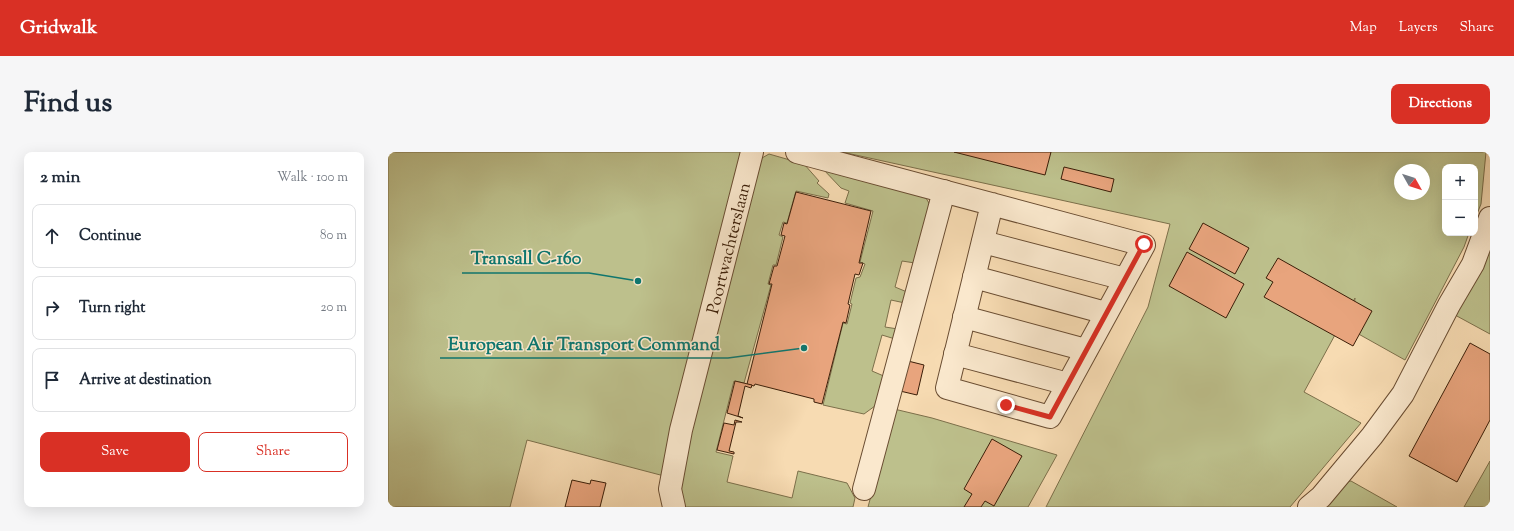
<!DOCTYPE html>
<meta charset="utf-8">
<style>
:root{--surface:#fff;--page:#f6f6f7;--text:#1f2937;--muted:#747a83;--line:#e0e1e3;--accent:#d93025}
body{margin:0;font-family:"Sorts Mill Goudy",serif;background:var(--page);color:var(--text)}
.controls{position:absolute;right:12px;top:12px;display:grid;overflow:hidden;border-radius:8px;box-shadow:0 4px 16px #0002}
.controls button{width:36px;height:36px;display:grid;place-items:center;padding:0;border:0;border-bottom:1px solid var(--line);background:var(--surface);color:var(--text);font:20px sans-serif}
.compass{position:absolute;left:1006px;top:12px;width:36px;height:36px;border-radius:50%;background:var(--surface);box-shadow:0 4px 16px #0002;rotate:129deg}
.stop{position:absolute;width:12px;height:12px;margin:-9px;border:3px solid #d93025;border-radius:50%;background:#fff}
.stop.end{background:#d93025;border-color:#fff;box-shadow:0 1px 4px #0008}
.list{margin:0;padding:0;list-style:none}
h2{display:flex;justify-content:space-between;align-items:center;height:52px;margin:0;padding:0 16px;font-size:17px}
h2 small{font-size:13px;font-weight:400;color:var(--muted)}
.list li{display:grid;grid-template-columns:26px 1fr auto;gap:12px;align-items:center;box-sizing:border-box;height:64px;margin:0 8px 8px;padding:0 8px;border:1px solid var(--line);border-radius:8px}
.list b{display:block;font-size:15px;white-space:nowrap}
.list em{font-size:13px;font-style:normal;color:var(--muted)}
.actions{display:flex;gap:8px;padding:12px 16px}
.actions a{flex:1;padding:9px 0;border:1px solid var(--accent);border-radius:8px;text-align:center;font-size:14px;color:var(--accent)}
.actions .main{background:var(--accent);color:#fff}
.icon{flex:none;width:22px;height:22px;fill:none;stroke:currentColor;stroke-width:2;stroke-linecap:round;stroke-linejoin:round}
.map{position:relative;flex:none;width:1102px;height:355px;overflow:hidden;border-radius:8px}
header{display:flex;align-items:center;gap:24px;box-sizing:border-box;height:56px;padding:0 20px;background:var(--accent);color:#fff}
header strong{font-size:19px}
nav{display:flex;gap:22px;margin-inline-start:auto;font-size:14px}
.intro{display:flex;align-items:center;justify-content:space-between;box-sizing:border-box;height:96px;padding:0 24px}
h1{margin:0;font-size:28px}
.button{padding:10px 18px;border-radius:8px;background:var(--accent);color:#fff;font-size:14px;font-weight:700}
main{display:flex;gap:24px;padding:0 24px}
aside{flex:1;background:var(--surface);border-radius:8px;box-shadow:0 4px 16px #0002}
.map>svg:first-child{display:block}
.green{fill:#bdc08c;stroke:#7c6f4a;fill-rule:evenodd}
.building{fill:#e8a47d;stroke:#3b1e08}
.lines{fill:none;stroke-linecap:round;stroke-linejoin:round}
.minor-casing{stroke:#6a4d32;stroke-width:24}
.minor{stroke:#fae8cd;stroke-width:22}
.route{stroke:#d93025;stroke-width:5}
.labels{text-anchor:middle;stroke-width:3;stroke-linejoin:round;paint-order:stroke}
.street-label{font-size:17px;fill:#3b1e08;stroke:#fae8cd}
.leader{fill:none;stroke:#0f766e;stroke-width:1.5}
.callout-dot{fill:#0f766e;stroke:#fae8cd;stroke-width:1.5}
.callout-label{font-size:18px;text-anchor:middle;font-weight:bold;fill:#0f766e;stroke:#fae8cd;stroke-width:3;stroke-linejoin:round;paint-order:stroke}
</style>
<header>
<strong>Gridwalk</strong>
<nav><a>Map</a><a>Layers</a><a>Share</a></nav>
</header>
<div class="intro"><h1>Find us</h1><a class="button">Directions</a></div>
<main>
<aside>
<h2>2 min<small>Walk · 100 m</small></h2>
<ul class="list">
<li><svg class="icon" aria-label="ahead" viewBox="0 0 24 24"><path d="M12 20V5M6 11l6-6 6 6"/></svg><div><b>Continue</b></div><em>80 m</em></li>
<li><svg class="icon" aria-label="right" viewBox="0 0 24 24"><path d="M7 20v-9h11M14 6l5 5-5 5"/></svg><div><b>Turn right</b></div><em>20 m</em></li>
<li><svg class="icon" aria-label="arrive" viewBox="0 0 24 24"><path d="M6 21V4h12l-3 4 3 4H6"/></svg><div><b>Arrive at destination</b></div></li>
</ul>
<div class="actions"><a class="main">Save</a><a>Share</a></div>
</aside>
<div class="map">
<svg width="1102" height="355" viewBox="0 0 1102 355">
<rect width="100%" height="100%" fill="#f7dbb2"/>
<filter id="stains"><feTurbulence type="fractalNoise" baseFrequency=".005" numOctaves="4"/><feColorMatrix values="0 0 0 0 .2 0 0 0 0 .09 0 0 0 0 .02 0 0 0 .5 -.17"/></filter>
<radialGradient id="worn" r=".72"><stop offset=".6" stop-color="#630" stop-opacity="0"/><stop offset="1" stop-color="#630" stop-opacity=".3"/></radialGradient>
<g class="green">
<path d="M0,0h353l-73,325 -141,-37 -17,67h-122z"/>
<path d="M454,0h644l-5,52 -6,15v-52h-30v66h24l-5,14 -59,113 -50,-28 -2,-13 2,-21 -51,94 57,31 -71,84h-244l102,-200 22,-83zM1012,18h24v24h-24z"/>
<path d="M381,2l35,10 15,17 -2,2 12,11 -1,4 -32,-7 -9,32 -4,-1 -4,13 4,2 -7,28h-3l-5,19 3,1 -27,98 -10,-2 -18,71 17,4 -6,26 65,16 6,-27 49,12 8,15 -2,9h-171l-1,-16 1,-28 76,-299 4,-6z"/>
<path d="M434,16l104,30 4,7 -15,58 -13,-2 -7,26 12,5 -2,11 -14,-3 -6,27 13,2 -3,10 -13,-4 -10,36 14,6 -7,26 -15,11 -41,-9 20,-82 4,1 5,-20 -2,-1 6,-25 4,-1 5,-13 -5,-2 13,-51 -28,-8 4,-12 -8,-3z"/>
<path d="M1102,83v99l-35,-19z"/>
<path d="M506,257l38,9 125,37 -29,52h-160z"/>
<path d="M1102,309v46h-26z"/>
<path d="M963,329l46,26h-72l16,-25z"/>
</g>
<g class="building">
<path d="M566,0h97l-6,23z"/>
<path d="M676,15l50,12 -3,13 -50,-13z"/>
<path d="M408,40l75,19 -12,52h4l-4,12 -4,-1 -7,30 2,1 -4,18 -3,-1 -21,82 -8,-2v-3l-59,-15 -1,2 -7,-2 25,-100h-3l5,-18h3l8,-30 -4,-1 3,-12 3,1z"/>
<path d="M815,71l46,25 -14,26 -46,-25z"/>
<path d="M799,100l57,32 -18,34 -57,-32z"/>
<path d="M890,106l94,53 -19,35 -89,-49 9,-15 -7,-4z"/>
<path d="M1082,191l20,11v66l-33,62 -48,-26z"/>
<path d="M520,209l16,4 -7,30 -17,-4z"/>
<path d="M347,229l17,4 -1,3 -6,-2 -7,30 5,2 -16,-5z"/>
<path d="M347,268l7,2h-6l-7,29 5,1v2l-17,-4 7,-27 10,2z"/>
<path d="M604,287l30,17 -28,50 -9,-5 -4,6h-17l8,-13 -8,-5z"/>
<path d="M184,328l18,4 1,-4 15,3 -6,24h-35z"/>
</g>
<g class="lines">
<g class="minor-casing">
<g id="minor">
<path d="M409,0l347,93 -94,172 -103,-29 45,-184"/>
<path d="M595,90l142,37"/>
<path d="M586,125l132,36"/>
<path d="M576,165l122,33"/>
<path d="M567,202l113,30"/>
<path d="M476,337l80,-298"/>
<path d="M286,355l-4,-18 11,-59 71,-278"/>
<path d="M921,355l12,-10 51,-61 31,-42 46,-89 24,-41 17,-46"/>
</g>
</g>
<use href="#minor" class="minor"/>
</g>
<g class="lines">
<path class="route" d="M618,253l44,12 94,-173"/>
</g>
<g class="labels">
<g class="street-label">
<text transform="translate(340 96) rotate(-76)" y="6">Poortwachterslaan</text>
</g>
</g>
<path class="leader" d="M250 129L201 121H74M416 196L340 206H52"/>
<g class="callout-dot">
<circle cx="250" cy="129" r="4"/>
<circle cx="416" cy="196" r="4"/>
</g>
<g class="callout-label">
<text x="138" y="112">Transall C-160</text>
<text x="196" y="198">European Air Transport Command</text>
</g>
<rect width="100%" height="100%" filter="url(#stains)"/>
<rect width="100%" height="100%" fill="url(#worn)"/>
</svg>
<div class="controls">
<button>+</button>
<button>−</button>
</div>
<svg class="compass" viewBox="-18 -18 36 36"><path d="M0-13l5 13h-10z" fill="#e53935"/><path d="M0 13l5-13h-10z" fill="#747a83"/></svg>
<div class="stop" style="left:756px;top:92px"></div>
<div class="stop end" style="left:618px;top:253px"></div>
</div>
</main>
